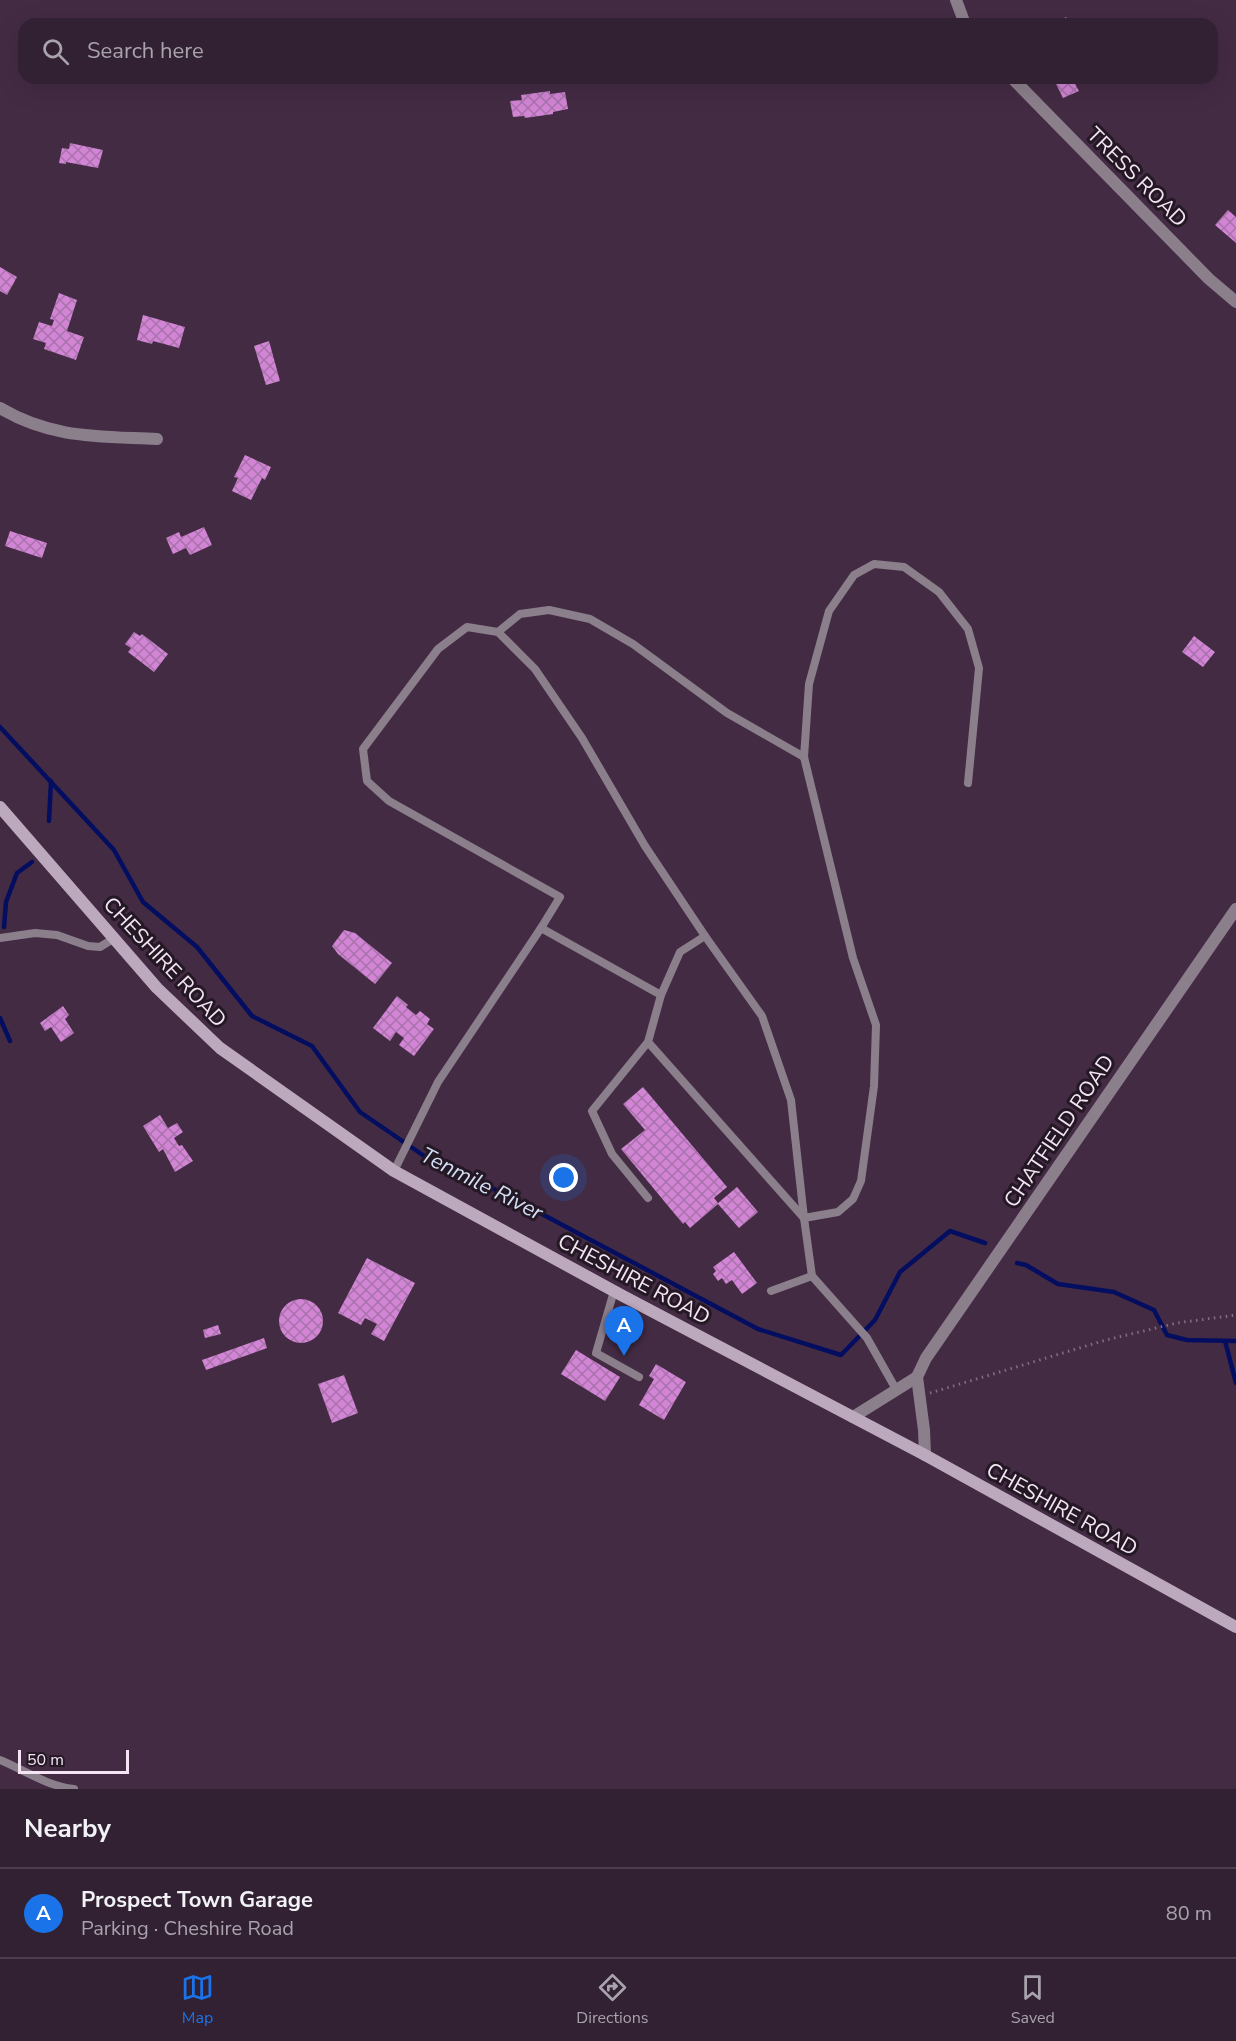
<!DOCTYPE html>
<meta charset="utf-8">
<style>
:root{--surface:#322033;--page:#3d2d3f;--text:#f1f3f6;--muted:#a8a3ac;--line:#4d3e4e;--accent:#1a73e8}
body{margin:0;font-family:"Nunito Sans",sans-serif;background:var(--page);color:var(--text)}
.scale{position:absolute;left:18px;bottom:15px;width:111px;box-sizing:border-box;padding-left:6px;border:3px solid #f4e4f4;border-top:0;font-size:16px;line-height:21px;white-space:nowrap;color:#f4e4f4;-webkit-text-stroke:4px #231823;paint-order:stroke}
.you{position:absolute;left:564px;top:1178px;width:21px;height:21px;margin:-15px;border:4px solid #fff;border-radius:50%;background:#1a73e8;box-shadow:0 0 0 9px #1a73e833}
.badge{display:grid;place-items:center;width:39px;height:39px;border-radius:50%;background:var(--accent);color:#fff;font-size:20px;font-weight:700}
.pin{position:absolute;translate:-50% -50px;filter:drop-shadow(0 2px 3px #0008)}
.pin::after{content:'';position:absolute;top:32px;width:21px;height:18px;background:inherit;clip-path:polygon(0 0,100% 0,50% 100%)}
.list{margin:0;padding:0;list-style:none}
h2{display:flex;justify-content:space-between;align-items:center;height:78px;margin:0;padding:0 24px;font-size:26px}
h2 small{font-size:20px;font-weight:400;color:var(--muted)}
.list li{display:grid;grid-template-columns:39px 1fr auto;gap:18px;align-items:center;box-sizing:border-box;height:90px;padding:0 24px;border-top:2px solid var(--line)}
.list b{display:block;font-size:22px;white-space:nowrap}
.list p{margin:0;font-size:20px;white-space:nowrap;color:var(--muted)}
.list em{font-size:20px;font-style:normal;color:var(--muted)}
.icon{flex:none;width:33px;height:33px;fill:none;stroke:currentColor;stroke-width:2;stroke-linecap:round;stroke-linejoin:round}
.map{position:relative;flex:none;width:1236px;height:1789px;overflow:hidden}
.search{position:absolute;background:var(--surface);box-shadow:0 6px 24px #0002;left:18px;right:18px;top:18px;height:66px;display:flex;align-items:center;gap:15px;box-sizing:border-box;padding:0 21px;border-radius:18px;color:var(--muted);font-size:22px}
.sheet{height:168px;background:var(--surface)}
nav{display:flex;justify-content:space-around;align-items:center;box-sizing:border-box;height:84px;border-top:2px solid var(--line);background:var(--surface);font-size:16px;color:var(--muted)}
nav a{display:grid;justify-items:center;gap:3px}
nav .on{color:var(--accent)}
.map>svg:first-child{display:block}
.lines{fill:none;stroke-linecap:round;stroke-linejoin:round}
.stream{stroke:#040e60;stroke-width:4.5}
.building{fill:url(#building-cross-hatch)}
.path{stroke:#826d83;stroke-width:3;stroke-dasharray:1.5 4.5;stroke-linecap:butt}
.service{stroke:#8c7f8c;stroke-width:8}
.minor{stroke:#8c7f8c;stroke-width:12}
.secondary{stroke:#bda9be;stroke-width:12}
.labels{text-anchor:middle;stroke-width:6;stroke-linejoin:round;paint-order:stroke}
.street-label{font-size:21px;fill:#f4e4f4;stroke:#231823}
.water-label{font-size:22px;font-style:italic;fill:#d3def5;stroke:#231823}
</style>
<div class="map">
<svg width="1236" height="1789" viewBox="0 0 1236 1789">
<defs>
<pattern id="building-cross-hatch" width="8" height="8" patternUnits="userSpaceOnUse" patternTransform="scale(1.5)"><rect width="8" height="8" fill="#d285d5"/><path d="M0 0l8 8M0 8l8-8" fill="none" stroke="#a972ab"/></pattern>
</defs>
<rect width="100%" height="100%" fill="#432b44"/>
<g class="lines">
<g class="stream">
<path d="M0,727l114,123 29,52 54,45 55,69 60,30 48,66 73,50 63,28 44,23 218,116 83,26 34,-35 25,-48 50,-41 35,12"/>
<path d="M49,821l2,-40"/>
<path d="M4,927l2,-25 11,-29 15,-11"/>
<path d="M0,1018l10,23"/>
<path d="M1017,1263l9,2 32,19 56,8 40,18 13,25 20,5 49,1"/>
<path d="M1225,1341l11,42"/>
</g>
</g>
<g class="building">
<path d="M1066,17l3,7h-8l-2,-3z"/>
<path d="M1053,78h30l-9,4 5,9 -16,7z"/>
<path d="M550,91v3l15,-2 3,17 -15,3v2l-28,4 -1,-2 -11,1 -3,-16 12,-1 -1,-5z"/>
<path d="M70,143l33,7 -5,18 -32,-6v2l-7,-1 3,-15 7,1z"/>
<path d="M1228,210l8,7v26l-21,-18z"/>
<path d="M0,267l17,10 -10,18 -7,-4z"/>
<path d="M59,293l18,7 -10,31 17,6 -8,23 -32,-11 2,-6 -13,-4 6,-17 13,4 2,-6 -4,-1z"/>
<path d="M143,315l42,12 -6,21 -26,-7 -1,3 -15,-4z"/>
<path d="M269,341l11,40 -14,4 -12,-39z"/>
<path d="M245,455l26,12 -6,13 -3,-2 -11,22 -19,-9 6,-13 -4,-1z"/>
<path d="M204,527l8,18 -22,10 -4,-7 -13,6 -7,-16 13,-6 2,5z"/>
<path d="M10,531l37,12 -5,15 -37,-12z"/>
<path d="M134,632l6,4 2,-2 26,20 -14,18 -26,-20 3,-4 -6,-4z"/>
<path d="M1194,636l21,16 -12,15 -21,-15z"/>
<path d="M344,930l11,3 37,30 -17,21 -37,-30 -6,-8z"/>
<path d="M397,996l11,9 -2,2 10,8 4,-4 10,8 -3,5 7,5 -20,27 -15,-11 5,-7 -8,-6 -6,9 -17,-13z"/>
<path d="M63,1006l6,9 -4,4 9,14 -13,9 -10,-15 -6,4 -5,-8z"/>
<path d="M643,1087l84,100 -13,11 4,5 19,-16 21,25 -19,16 -21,-24 -28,24 -5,-6 -2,2 -62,-75 24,-19 -22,-26z"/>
<path d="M160,1115l8,13 9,-5 6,9 -9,6 5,8 3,-1 11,16 -18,11 -12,-23 -4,3 -16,-26z"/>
<path d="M734,1252l23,31 -15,11 -10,-14 -6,4 -4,-6 -4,3 -5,-7 3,-3 -3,-4z"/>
<path d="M367,1258l48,25 -31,58 -13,-7 6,-10 -12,-6 -4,7 -23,-12z"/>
<circle cx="301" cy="1321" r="22"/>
<path d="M218,1325l3,9 -16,4 -2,-8z"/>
<path d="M264,1338l3,10 -61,22 -4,-10z"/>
<path d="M576,1350l44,27 -15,24 -44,-27z"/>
<path d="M656,1364l30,18 -22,38 -25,-15 15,-26 -5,-3z"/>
<path d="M344,1375l14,38 -26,10 -14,-39z"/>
</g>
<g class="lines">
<path class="path" d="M930,1393l176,-53 71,-17 59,-8"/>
<g class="service">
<path d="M498,632l22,-18 29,-4 41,9 43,25 94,69 77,44"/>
<path d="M541,928l19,-31 -171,-96 -22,-20 -4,-32 75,-100 29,-22 31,5 37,37 47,69 63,108 60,90 57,80 29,84 13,118 34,-6 15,-13 8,-18 13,-95 2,-61 -23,-67 -49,-201 5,-73 20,-73 25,-36 20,-11 30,3 35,25 29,37 11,39 -11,115"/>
<path d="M0,938l35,-5 22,2 31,11 12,1 13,-8"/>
<path d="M661,995l19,-43 25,-16"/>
<path d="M394,1171l44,-89 103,-154 120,67 -13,47 156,176 8,58 55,62 30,53"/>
<path d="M648,1198l-36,-44 -20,-43 56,-69"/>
<path d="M614,1291l-18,62 43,24"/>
<path d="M771,1291l41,-15"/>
<path d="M0,1760c24,10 47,26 74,29"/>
</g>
<g class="minor">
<path d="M956,0l9,24"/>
<path d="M1012,78l197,201 27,23"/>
<path d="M0,408c52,31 99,28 157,31"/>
<path d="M853,1417l64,-40"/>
<path d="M925,1455l-1,-25 -7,-53 9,-19 310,-449"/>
</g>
<path class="secondary" d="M0,807l157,181 63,60 174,123 229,125 302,159 311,172"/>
</g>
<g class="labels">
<g class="street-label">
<text transform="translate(1137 177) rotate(45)" y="7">TRESS ROAD</text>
<text transform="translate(165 962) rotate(47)" y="7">CHESHIRE ROAD</text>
<text transform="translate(1059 1131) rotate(-56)" y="7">CHATFIELD ROAD</text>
<text transform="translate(634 1279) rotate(28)" y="7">CHESHIRE ROAD</text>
<text transform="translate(1062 1509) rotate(29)" y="7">CHESHIRE ROAD</text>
</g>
<g class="water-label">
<text transform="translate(482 1183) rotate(27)" y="8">Tenmile River</text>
</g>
</g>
</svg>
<div class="scale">50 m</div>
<div class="you"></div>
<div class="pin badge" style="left:624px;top:1356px">A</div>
<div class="search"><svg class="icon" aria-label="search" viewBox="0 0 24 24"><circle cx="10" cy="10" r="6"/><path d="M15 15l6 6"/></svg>Search here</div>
</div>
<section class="sheet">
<h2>Nearby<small></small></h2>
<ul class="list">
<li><span class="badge">A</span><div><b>Prospect Town Garage</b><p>Parking · Cheshire Road</p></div><em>80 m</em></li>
</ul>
</section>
<nav>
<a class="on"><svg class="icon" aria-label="map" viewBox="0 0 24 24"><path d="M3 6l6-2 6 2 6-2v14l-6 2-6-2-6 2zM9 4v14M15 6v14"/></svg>Map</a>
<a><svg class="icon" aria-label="directions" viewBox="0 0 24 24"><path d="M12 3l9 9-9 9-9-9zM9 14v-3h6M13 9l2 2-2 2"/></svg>Directions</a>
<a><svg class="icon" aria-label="saved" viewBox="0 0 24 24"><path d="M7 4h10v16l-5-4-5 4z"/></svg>Saved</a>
</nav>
